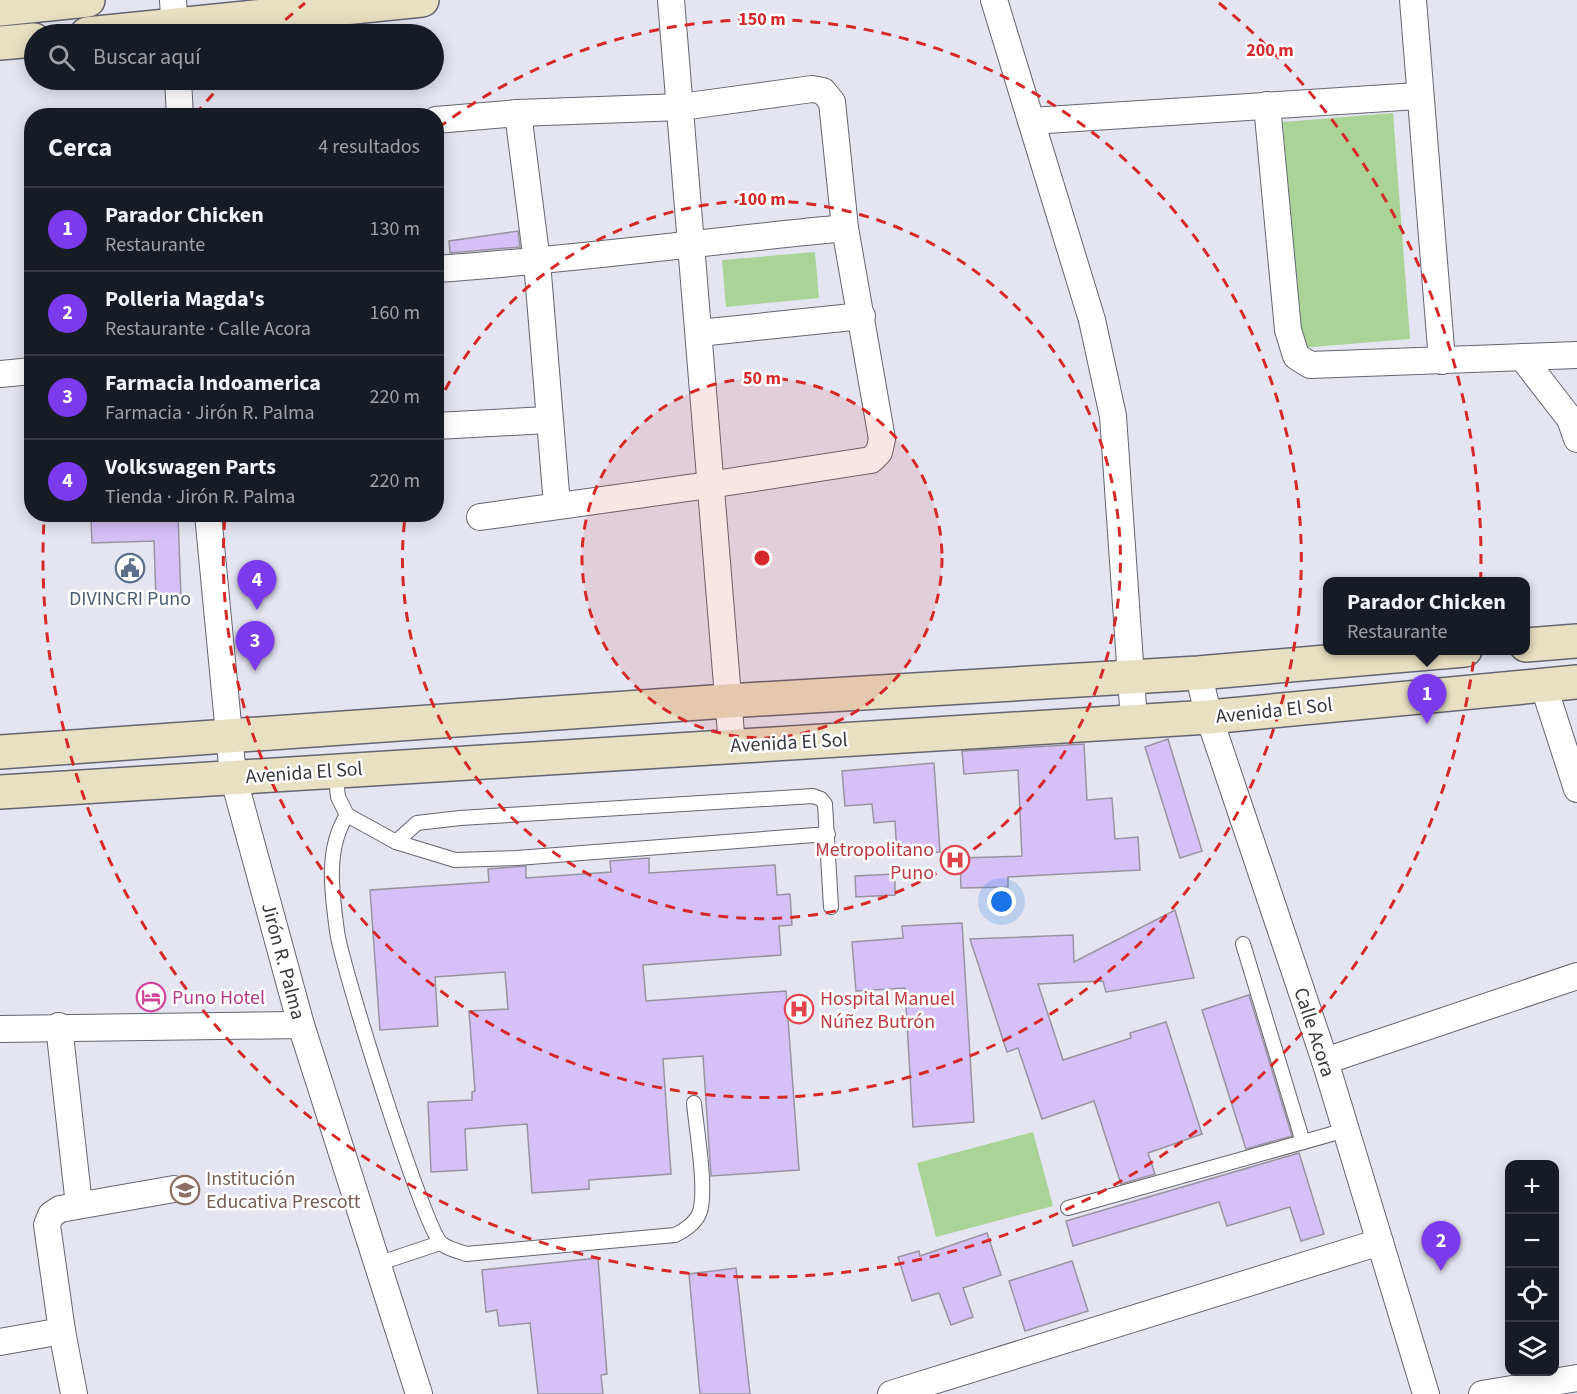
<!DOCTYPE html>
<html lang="es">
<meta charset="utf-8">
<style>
:root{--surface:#171b24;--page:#242831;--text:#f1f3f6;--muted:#9ea1a6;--line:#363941;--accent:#7c3aed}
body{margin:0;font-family:"Source Sans 3",sans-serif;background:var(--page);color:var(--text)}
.controls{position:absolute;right:18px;bottom:18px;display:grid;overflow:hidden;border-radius:12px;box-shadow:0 3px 15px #0003}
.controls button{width:54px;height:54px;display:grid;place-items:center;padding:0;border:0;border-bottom:2px solid var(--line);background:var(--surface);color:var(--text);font:30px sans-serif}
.you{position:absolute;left:1002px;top:902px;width:21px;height:21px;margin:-15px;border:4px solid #fff;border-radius:50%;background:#1a73e8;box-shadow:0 0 0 9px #1a73e833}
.badge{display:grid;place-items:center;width:39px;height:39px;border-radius:50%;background:var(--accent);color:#fff;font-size:20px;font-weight:700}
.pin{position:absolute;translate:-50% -50px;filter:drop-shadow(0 2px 3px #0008)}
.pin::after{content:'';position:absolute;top:32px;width:21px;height:18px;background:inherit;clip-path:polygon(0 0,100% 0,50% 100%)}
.popup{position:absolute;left:1323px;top:577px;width:207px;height:78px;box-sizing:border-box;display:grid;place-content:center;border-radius:12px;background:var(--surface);filter:drop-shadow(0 2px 4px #0005);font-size:20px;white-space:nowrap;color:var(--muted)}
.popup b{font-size:22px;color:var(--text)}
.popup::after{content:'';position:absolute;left:50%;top:100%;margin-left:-12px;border:12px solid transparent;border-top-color:var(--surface)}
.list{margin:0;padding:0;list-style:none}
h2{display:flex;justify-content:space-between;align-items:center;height:78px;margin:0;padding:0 24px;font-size:26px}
h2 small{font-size:20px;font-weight:400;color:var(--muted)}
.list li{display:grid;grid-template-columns:39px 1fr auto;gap:18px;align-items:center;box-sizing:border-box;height:84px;padding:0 24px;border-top:2px solid var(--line)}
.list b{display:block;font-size:22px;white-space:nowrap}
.list p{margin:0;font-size:20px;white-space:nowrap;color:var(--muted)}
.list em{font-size:20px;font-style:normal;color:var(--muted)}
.icon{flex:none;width:33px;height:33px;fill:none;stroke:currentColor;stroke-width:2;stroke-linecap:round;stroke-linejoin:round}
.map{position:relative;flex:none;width:1577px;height:1394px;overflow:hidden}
.search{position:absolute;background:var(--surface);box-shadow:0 3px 15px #0003;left:24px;top:24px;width:420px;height:66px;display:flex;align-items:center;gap:15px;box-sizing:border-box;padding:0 21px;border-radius:33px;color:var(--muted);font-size:22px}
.panel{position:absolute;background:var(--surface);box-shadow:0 3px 15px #0003;left:24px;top:108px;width:420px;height:414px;border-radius:24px}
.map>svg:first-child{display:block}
.green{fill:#abd397}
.building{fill:#d5c1f8;stroke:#98949f;stroke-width:1.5}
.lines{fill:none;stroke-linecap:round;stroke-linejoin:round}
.lane-casing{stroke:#64656f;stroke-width:16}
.street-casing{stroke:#64656f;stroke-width:28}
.secondary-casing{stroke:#64656f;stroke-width:36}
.lane{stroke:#fff;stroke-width:14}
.street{stroke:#fff;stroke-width:26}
.secondary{stroke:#e8e0c2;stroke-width:33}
.ring{fill:none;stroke:#d62828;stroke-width:3;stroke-dasharray:10 8}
.labels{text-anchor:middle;stroke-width:5;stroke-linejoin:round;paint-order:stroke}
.service-label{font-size:20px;fill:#4e5e75;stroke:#fff}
.street-label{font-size:20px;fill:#38383d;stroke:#fff}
.health-label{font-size:20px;fill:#be3a42;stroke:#fff;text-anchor:end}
.hotel-label{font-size:20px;fill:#b23c85;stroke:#fff;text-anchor:start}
.education-label{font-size:20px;fill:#785e54;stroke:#fff;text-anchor:start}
.centre{fill:#d62828;stroke:#fff;stroke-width:3}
.ring-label{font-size:18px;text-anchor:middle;font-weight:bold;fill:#d62828;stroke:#fff;stroke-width:5;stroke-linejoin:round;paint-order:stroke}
</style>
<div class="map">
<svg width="1577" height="1394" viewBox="0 0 1577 1394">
<rect width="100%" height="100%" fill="#e4e5f1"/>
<g class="green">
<path d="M1393,113l17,226 -110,9 -17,-226z"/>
<path d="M815,252l4,46 -93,9 -4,-47z"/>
<path d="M1033,1132l20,74 -117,31 -19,-74z"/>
</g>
<g class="building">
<path d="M518,231l2,16 -70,6 -1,-12z"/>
<path d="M178,516l3,82 -25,1 -2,-58 -62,2 -1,-24z"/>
<path d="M1168,739l34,112 -22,7 -35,-111z"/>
<path d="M1084,744l3,56 25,-2 3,41 23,-2 2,33 -132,7v10l-47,1 -1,-30 62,-2 -4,-86 -54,4 -2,-23z"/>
<path d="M934,763l6,89 -43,3 -2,-34 -21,2 -2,-19 -27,2 -3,-35z"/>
<path d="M649,858v15l126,-8 2,30 13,-1 2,31 -13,1 2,29 -138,10 3,36 140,-10 13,179 -88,6 -8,-120 -40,3 8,115 -82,6v9l-57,4 -5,-69 -62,5 2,41 -36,2 -3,-70 44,-2v-8l3,-1 -6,-80 39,-2 -3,-37 -70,5 3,49 -58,4 -10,-140 119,-8 -1,-13 38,-3v12l85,-6 -1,-11z"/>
<path d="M895,874v21l-39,2 -1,-21z"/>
<path d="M1175,910l19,68 -88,14 -3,-11 -65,3 25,76 68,-22 -1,-5 36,-11 36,112 -54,19 7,21 -34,10 -27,-83 -52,18 -24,-71 -11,4 -37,-113 103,-4 1,27z"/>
<path d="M962,923l12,199 -61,5 -8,-139 -49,3 -4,-49 51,-4 -1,-12z"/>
<path d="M1249,995l43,141 -46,13 -44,-139z"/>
<path d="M1299,1153l25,81 -23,7 -11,-34 -63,19 -8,-24 -146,44 -7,-25z"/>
<path d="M987,1233l14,42 -38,13 10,29 -22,8 -12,-32 -27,8 -14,-44 21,-6 1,5z"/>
<path d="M598,1258l9,116 -6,1 2,19h-65l-8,-71 -31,3 -2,-16 -11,2 -4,-42z"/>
<path d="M1072,1261l16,50 -63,20 -16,-50z"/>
<path d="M736,1268l14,126h-50l-11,-120z"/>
</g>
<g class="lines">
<g class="lane-casing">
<g id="lane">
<path d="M335,770l3,27 9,18 49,27 59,18 62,-2 311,-24"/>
<path d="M347,815c-22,34 -15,78 -10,116 4,34 87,297 104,312 6,6 18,8 25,11l209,-19c9,-4 20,-12 24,-21 9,-20 -3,-87 -5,-111"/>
<path d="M396,842l21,-19 43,-5 353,-22 8,3 4,5 6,103"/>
<path d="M1243,944l60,198"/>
<path d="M1068,1208l278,-78"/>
<path d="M377,1264l63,-21"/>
</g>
</g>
<g class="street-casing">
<g id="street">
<path d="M173,0l2,34"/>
<path d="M671,0l61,746"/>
<path d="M994,0l98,320 21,96 21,305"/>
<path d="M1413,0l29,361"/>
<path d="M178,80l2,36"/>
<path d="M1267,105l21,225 8,26 14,9 267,-10"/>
<path d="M518,113l19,149 20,243"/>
<path d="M436,120l82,-7 163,-6 131,-18 11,2 9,11 13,126 37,211 -3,13 -8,8 -162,25 -229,32"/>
<path d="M1031,121l387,-25"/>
<path d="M436,269c137,-9 273,-28 409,-41"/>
<path d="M699,333l163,-17"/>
<path d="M1522,357l48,62 7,20"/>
<path d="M0,374l32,-3"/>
<path d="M436,426l112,-6"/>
<path d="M208,514l25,262 68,249 118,369"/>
<path d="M1198,673l11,44 116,344 101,333"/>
<path d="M1543,684l34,105"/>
<path d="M59,1026l20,179"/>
<path d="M0,1029l301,-4"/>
<path d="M1325,1061l252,-85"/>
<path d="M0,1342l62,-11"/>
<path d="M74,1394l-12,-63 -15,-106 4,-10 9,-6 114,-20"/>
<path d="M891,1394l489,-152"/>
<path d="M1482,1394l95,-16"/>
</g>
</g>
<g class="secondary-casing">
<g id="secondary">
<path d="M0,9l88,-9"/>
<path d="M87,34l335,-34"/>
<path d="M0,43l34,-3"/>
<path d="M1526,645l51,-4"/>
<path d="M0,752l727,-51 471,-28 267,-23"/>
<path d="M0,792l1209,-75 368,-35"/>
</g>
</g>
<use href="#lane" class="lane"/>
<use href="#street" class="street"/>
<use href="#secondary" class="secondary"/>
</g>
<circle cx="762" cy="558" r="180" fill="#d62828" fill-opacity=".12"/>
<g class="ring">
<circle cx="762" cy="558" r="180"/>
<path d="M437 406A359 359 0 1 1 405 517"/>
<path d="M438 128A539 539 0 1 1 225 516"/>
<path d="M195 115A719 719 0 0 1 224 82M272 32A719 719 0 0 1 305 3M1219 3A719 719 0 1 1 44 520"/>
</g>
<defs>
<g id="civic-ring" transform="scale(1.5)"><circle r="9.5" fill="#fff" stroke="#5c6f8a" stroke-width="1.5"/><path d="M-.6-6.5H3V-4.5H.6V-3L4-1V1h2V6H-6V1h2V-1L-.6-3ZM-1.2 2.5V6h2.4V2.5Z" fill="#5c6f8a"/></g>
<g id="hospital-ring" transform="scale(1.5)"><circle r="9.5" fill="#fff" stroke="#e0444e" stroke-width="1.5"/><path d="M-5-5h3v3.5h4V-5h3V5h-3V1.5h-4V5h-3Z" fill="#e0444e"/></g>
<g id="hotel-ring" transform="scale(1.5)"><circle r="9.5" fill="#fff" stroke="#d1479c" stroke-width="1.5"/><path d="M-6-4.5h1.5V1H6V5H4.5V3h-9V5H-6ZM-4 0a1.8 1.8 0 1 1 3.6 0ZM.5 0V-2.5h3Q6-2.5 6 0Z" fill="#d1479c"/></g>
<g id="school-ring" transform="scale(1.5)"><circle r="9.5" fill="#fff" stroke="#8d6e63" stroke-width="1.5"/><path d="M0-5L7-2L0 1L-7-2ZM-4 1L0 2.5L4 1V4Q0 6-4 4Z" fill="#8d6e63"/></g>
</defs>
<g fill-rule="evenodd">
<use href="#civic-ring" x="130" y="568"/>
<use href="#hospital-ring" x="955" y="860"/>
<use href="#hotel-ring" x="151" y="997"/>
<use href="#hospital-ring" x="799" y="1009"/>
<use href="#school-ring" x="185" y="1190"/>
</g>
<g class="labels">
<g class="service-label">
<text x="130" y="605">DIVINCRI Puno</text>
</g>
<g class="street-label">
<text transform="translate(1274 710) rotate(-6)" y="7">Avenida El Sol</text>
<text transform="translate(789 742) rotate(-3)" y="7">Avenida El Sol</text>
<text transform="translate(304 772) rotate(-4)" y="7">Avenida El Sol</text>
<text transform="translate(284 961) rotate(75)" y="7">Jirón R. Palma</text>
<text transform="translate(1315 1032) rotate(72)" y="7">Calle Acora</text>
</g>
<g class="health-label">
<text x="934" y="856">Metropolitano<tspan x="934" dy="23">Puno</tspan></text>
<text x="820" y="1005" text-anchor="start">Hospital Manuel<tspan x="820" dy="23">Núñez Butrón</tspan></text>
</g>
<g class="hotel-label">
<text x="172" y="1004">Puno Hotel</text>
</g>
<g class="education-label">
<text x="206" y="1185">Institución<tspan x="206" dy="23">Educativa Prescott</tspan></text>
</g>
</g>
<circle cx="762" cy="558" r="9" class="centre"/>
<g class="ring-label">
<text x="762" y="25">150 m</text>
<text x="1270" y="56">200 m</text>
<text x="762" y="205">100 m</text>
<text x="762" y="384">50 m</text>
</g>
</svg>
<div class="controls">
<button>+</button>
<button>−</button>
<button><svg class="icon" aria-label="locate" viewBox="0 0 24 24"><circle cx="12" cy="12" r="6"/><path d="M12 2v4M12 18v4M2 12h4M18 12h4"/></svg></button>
<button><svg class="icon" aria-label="layers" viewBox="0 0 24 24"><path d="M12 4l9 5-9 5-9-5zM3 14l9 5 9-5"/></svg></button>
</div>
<div class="you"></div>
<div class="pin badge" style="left:1427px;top:724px">1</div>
<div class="popup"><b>Parador Chicken</b>Restaurante</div>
<div class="pin badge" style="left:1441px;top:1271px">2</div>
<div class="pin badge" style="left:255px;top:671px">3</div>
<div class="pin badge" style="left:257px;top:610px">4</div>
<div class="search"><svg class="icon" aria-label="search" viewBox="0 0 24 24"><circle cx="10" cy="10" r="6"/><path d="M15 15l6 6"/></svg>Buscar aquí</div>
<section class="panel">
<h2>Cerca<small>4 resultados</small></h2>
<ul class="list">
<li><span class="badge">1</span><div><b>Parador Chicken</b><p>Restaurante</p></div><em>130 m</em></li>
<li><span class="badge">2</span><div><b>Polleria Magda's</b><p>Restaurante · Calle Acora</p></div><em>160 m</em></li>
<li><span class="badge">3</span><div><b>Farmacia Indoamerica</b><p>Farmacia · Jirón R. Palma</p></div><em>220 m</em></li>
<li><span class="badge">4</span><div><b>Volkswagen Parts</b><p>Tienda · Jirón R. Palma</p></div><em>220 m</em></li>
</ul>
</section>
</div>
